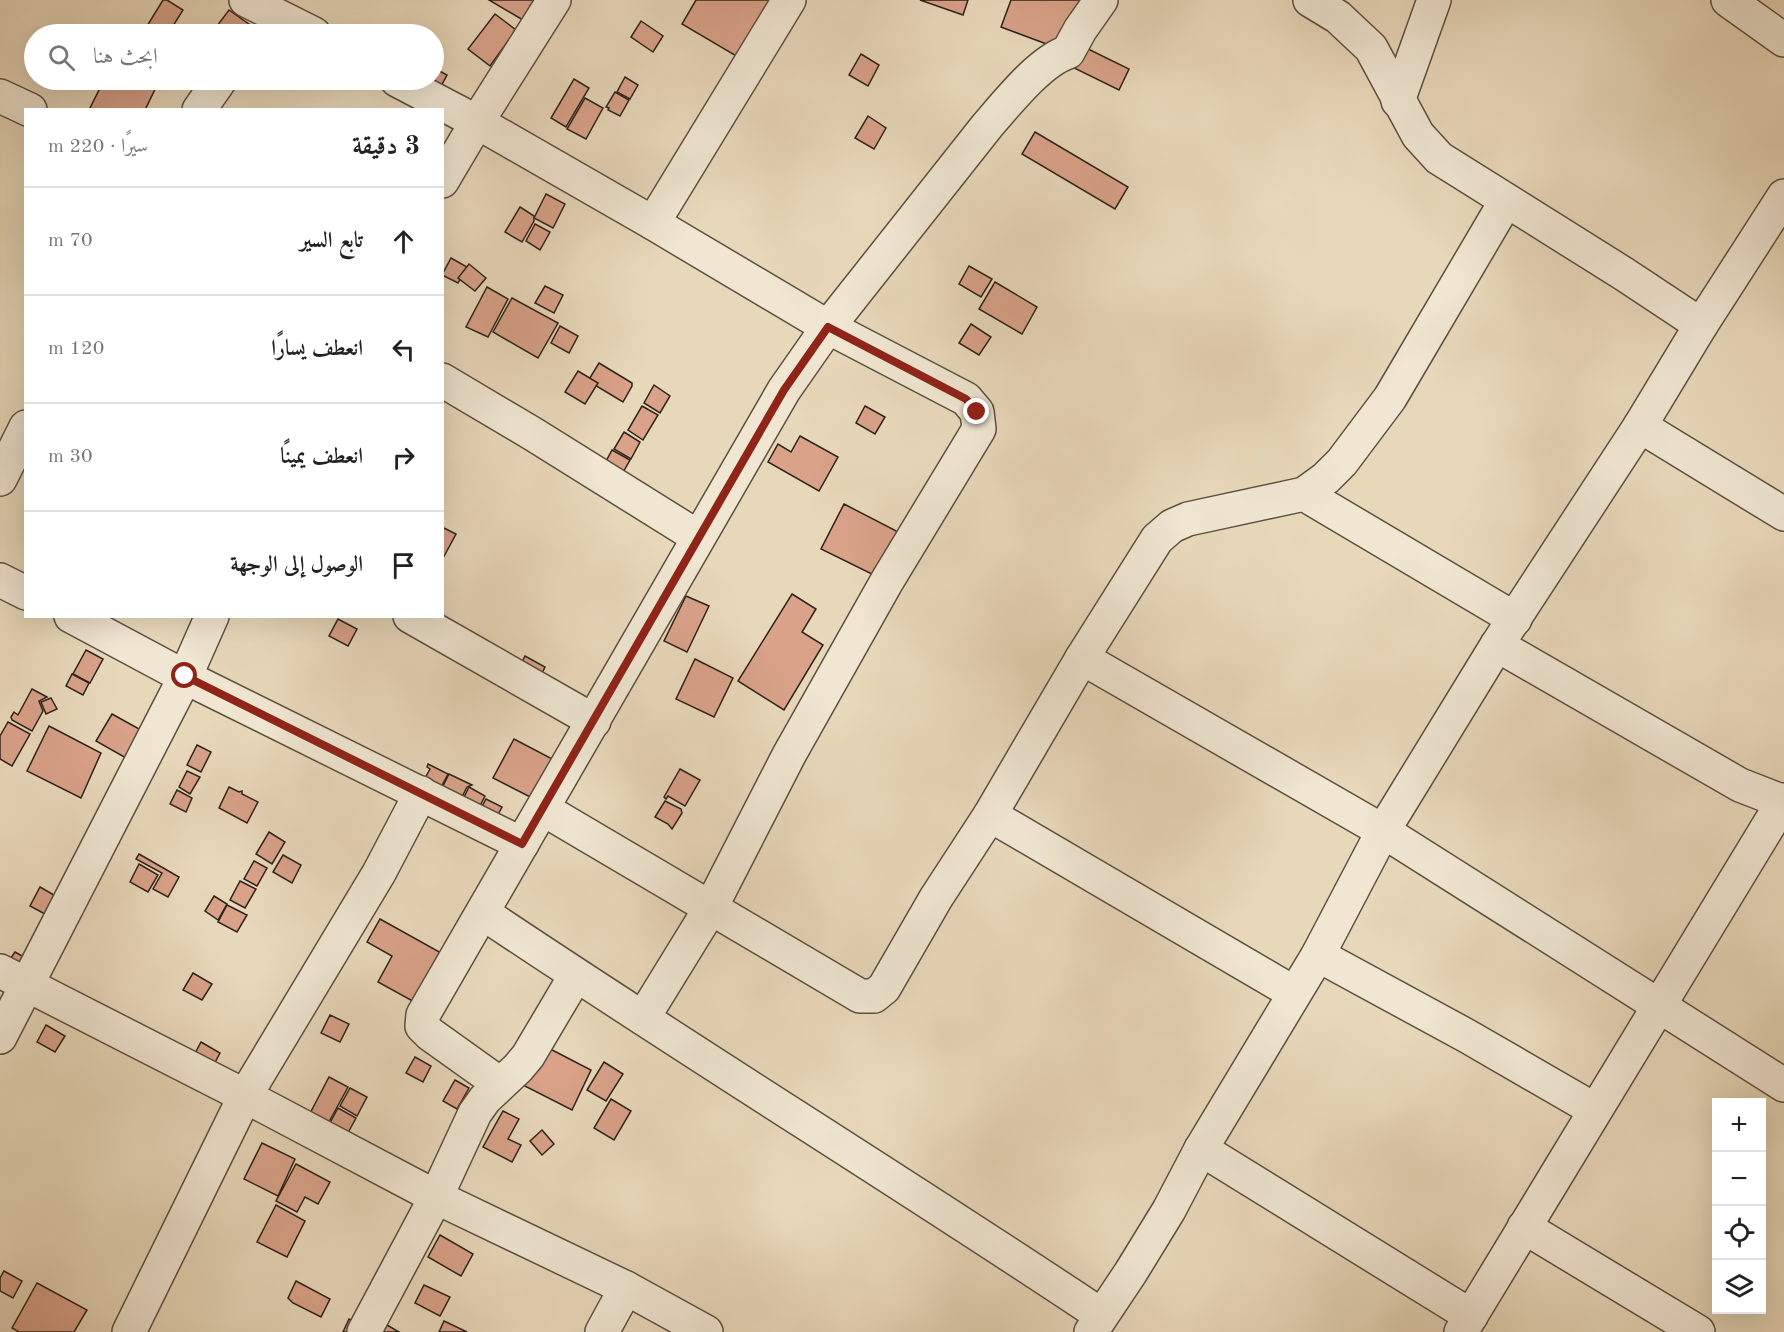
<!DOCTYPE html>
<html lang="ar">
<meta charset="utf-8">
<style>
:root{--surface:#fff;--page:#f6f6f6;--text:#222;--muted:#767676;--line:#e0e0e0}
body{margin:0;font-family:"Old Standard TT",Amiri,serif;background:var(--page);color:var(--text);direction:rtl}
.controls{position:absolute;right:18px;bottom:18px;display:grid;overflow:hidden;border-radius:0px;box-shadow:0 6px 24px #0002}
.controls button{width:54px;height:54px;display:grid;place-items:center;padding:0;border:0;border-bottom:2px solid var(--line);background:var(--surface);color:var(--text);font:30px sans-serif}
.stop{position:absolute;width:18px;height:18px;margin:-14px;border:4px solid #8f2418;border-radius:50%;background:#fff}
.stop.end{background:#8f2418;border-color:#fff;box-shadow:0 2px 6px #0008}
.list{margin:0;padding:0;list-style:none}
h2{display:flex;justify-content:space-between;align-items:center;height:78px;margin:0;padding:0 24px;font-size:26px}
h2 small{font-size:20px;font-weight:400;color:var(--muted)}
.list li{display:grid;grid-template-columns:39px 1fr auto;gap:18px;align-items:center;box-sizing:border-box;height:108px;padding:0 24px;border-top:2px solid var(--line)}
.list b{display:block;font-size:22px;white-space:nowrap}
.list em{font-size:20px;font-style:normal;color:var(--muted)}
.icon{flex:none;width:33px;height:33px;fill:none;stroke:currentColor;stroke-width:2;stroke-linecap:round;stroke-linejoin:round}
.map{position:relative;flex:none;width:1784px;height:1332px;overflow:hidden;direction:ltr}
.search{position:absolute;background:var(--surface);box-shadow:0 6px 24px #0002;left:24px;top:24px;width:420px;height:66px;display:flex;align-items:center;gap:15px;box-sizing:border-box;padding:0 21px;border-radius:33px;color:var(--muted);font-size:22px}
.panel{position:absolute;background:var(--surface);box-shadow:0 6px 24px #0002;left:24px;top:108px;width:420px;height:510px;border-radius:0px;direction:rtl}
.map>svg:first-child{display:block}
.building{fill:#d9a289;stroke:#2e2219;stroke-width:1.5}
.lines{fill:none;stroke-linecap:round;stroke-linejoin:round}
.minor-casing{stroke:#5c5041;stroke-width:36}
.minor{stroke:#f0e6d2;stroke-width:33}
.route{stroke:#8f2418;stroke-width:8}
</style>
<div class="map">
<svg width="1784" height="1332" viewBox="0 0 1784 1332">
<rect width="100%" height="100%" fill="#e8d8ba"/>
<filter id="stains"><feTurbulence type="fractalNoise" baseFrequency=".00333" numOctaves="4"/><feColorMatrix values="0 0 0 0 .2 0 0 0 0 .09 0 0 0 0 .02 0 0 0 .5 -.17"/></filter>
<radialGradient id="worn" r=".72"><stop offset=".6" stop-color="#630" stop-opacity="0"/><stop offset="1" stop-color="#630" stop-opacity=".3"/></radialGradient>
<g class="building">
<path d="M163,0h4l16,10 -15,24h-18l-6,-3z"/>
<path d="M489,0h59l-20,23z"/>
<path d="M696,0h76l-24,63 -66,-39z"/>
<path d="M920,0h48l-5,15z"/>
<path d="M1011,0h77l-20,52 -67,-25z"/>
<path d="M229,10l24,17 -5,7h-37z"/>
<path d="M495,14l21,16 -26,36 -22,-17z"/>
<path d="M641,21l22,15 -10,16 -22,-15z"/>
<path d="M127,28l12,6h-15z"/>
<path d="M1078,44l51,25 -10,21 -51,-25z"/>
<path d="M861,54l18,11 -11,21 -19,-11z"/>
<path d="M434,68l13,7 -9,17 -17,-12h13z"/>
<path d="M625,77l13,8 -8,14 -13,-7z"/>
<path d="M574,79l15,9 -23,39 -15,-9z"/>
<path d="M104,80h52l3,1 -14,29h-52l-3,-2z"/>
<path d="M615,92l14,8 -9,16 -12,-6 1,-2 -3,-1z"/>
<path d="M585,98l18,10 -17,31 -19,-10z"/>
<path d="M868,116l18,12 -12,21 -19,-11z"/>
<path d="M1035,132l93,55 -13,22 -93,-55z"/>
<path d="M546,194l19,10 -12,24 -19,-10z"/>
<path d="M520,207l14,9v5l-12,21 -17,-10z"/>
<path d="M535,224l15,8 -10,18 -14,-9z"/>
<path d="M451,258l16,9 -9,16 -16,-8z"/>
<path d="M469,264l17,14 -11,13 -17,-13z"/>
<path d="M969,266l23,13 -11,18 -22,-13z"/>
<path d="M995,282l42,25 -15,27 -43,-25z"/>
<path d="M545,286l18,9 -9,18 -19,-10z"/>
<path d="M487,287l21,12 -20,38 -22,-10z"/>
<path d="M512,298l46,25 -20,35 -45,-26z"/>
<path d="M971,324l20,13 -12,18 -20,-12z"/>
<path d="M560,326l18,10 -9,17 -18,-10z"/>
<path d="M599,363l33,20v3l-9,16 -35,-21z"/>
<path d="M578,371l20,12 -13,21 -20,-12z"/>
<path d="M654,385l16,11 -10,17 -16,-10z"/>
<path d="M642,406l16,9 -15,25 -15,-10z"/>
<path d="M865,406l20,11 -10,17 -19,-11z"/>
<path d="M624,432l16,10 -9,17 -17,-10z"/>
<path d="M800,436l38,21 -19,34 -51,-29 10,-18 13,8z"/>
<path d="M612,450l18,10 -8,14 -18,-9z"/>
<path d="M844,504l62,32 -22,44 -63,-31z"/>
<path d="M442,527l14,7 -14,26z"/>
<path d="M792,594l24,15 -14,23 21,13 -39,65 -46,-29z"/>
<path d="M686,596l23,10 -22,46 -23,-11z"/>
<path d="M338,619l19,10 -9,17 -19,-10z"/>
<path d="M86,650l17,9 -13,24 -17,-9z"/>
<path d="M525,656l20,11 -10,20 -20,-11z"/>
<path d="M695,659l38,19 -19,39 -38,-18z"/>
<path d="M72,674l17,9 -6,12 -17,-9z"/>
<path d="M32,689l15,8 -8,4 4,10 -11,20 -20,-11 -1,-3 3,-5 4,3z"/>
<path d="M51,698l6,11 -11,5 -5,-12z"/>
<path d="M112,714l29,16 -15,28 -30,-17z"/>
<path d="M8,722l22,12 -18,32 -12,-7v-23z"/>
<path d="M49,726l52,27 -20,45 -54,-27z"/>
<path d="M514,739l44,23 -20,39 -45,-23z"/>
<path d="M197,745l14,7 -10,20 -14,-7z"/>
<path d="M428,764l20,10 -10,19 -15,-11 7,-13 -3,-2z"/>
<path d="M680,769l20,11 -15,26 -17,-10 -2,3 -2,-2z"/>
<path d="M187,771l13,6 -10,17 -11,-7z"/>
<path d="M449,774l23,11 -5,2 -8,16 -18,-13z"/>
<path d="M229,787l10,5 3,-1v3l16,8 -11,21 -28,-15z"/>
<path d="M469,787l16,9 -8,16 -14,-13z"/>
<path d="M177,790l15,8 -6,14 -16,-8z"/>
<path d="M486,799l16,8 -7,13 -16,-8z"/>
<path d="M665,801l16,8 1,4 -10,16 -4,-5 -13,-7z"/>
<path d="M269,832l16,10 -13,22 -16,-10z"/>
<path d="M139,854l40,23 -11,20 -15,-8 9,-16 -26,-14z"/>
<path d="M283,855l18,10 -9,18 -19,-11z"/>
<path d="M254,861l13,7 -10,18 -13,-7z"/>
<path d="M139,864l19,11 -10,17 -18,-10z"/>
<path d="M240,881l16,8 -11,19 -15,-8z"/>
<path d="M40,887l14,8 2,6 -11,15v-2l-15,-8z"/>
<path d="M214,896l13,8 -9,16 -13,-9z"/>
<path d="M227,905l20,10 -10,17 -19,-10z"/>
<path d="M380,919l63,35 -27,49 -38,-21 14,-26 -25,-14z"/>
<path d="M15,952l9,5 -7,11 -9,-6z"/>
<path d="M193,973l19,11 -10,16 -19,-10z"/>
<path d="M330,1015l19,9 -9,18 -19,-9z"/>
<path d="M46,1025l19,11 -10,16 -18,-10z"/>
<path d="M531,1039l60,31 -19,40 -61,-31z"/>
<path d="M201,1042l19,11 -9,17 -19,-11z"/>
<path d="M415,1057l16,9 -8,16 -17,-9z"/>
<path d="M604,1062l19,12 -17,27 -19,-11z"/>
<path d="M329,1077l19,10 -24,44 -18,-10z"/>
<path d="M455,1080l14,8 -12,21 -14,-8z"/>
<path d="M350,1088l17,9 -10,19 -17,-10z"/>
<path d="M611,1099l20,12 -17,29 -20,-12z"/>
<path d="M338,1108l18,10 -13,24 -18,-10z"/>
<path d="M503,1111l16,8 -11,20 13,6 -9,17 -29,-15z"/>
<path d="M542,1130l12,14 -12,11 -12,-14z"/>
<path d="M262,1143l33,16 -17,37 -34,-17z"/>
<path d="M296,1164l34,18 -12,22 -13,-7 -8,15 -21,-11z"/>
<path d="M276,1205l29,16 -18,36 -30,-15z"/>
<path d="M440,1235l33,19 -12,22 -33,-19z"/>
<path d="M4,1271l18,10 -9,17 -13,-7v-13z"/>
<path d="M296,1281l34,18 -9,18 -28,-14 -5,-5z"/>
<path d="M37,1283l50,27 -13,22h-55l-7,-4z"/>
<path d="M424,1285l26,12 -10,19 -25,-13z"/>
<path d="M349,1319l9,4 -5,9h-10z"/>
<path d="M444,1321l23,11h-28z"/>
<path d="M387,1325l12,7h-16z"/>
</g>
<g class="lines">
<g class="minor-casing">
<g id="minor">
<path d="M246,0l68,34"/>
<path d="M1310,0l28,17 33,31 47,87 21,23 185,116 77,51"/>
<path d="M1728,0l56,40"/>
<path d="M397,80l80,42 176,101 175,104 138,72 11,13 2,17 -92,152 -98,174 -79,154 -67,109"/>
<path d="M0,96l30,14"/>
<path d="M1398,101l36,-101"/>
<path d="M199,110l21,-30"/>
<path d="M442,181l35,-59 77,-122"/>
<path d="M653,223l136,-223"/>
<path d="M442,380l91,54 165,103"/>
<path d="M1640,426l144,88"/>
<path d="M0,479l26,-52"/>
<path d="M1304,494l211,125"/>
<path d="M0,580l26,13"/>
<path d="M71,616l114,61 337,167"/>
<path d="M410,616l184,105"/>
<path d="M1497,645l243,140 44,17"/>
<path d="M1082,658l301,173 401,254"/>
<path d="M543,809l317,187h14l10,-8 52,-90 54,-83 92,-157 75,-119 15,-13 16,-7 116,-25 22,-16 16,-16 48,-64 116,-197"/>
<path d="M990,815l304,178"/>
<path d="M483,913c204,137 414,266 618,402"/>
<path d="M1318,955l149,81 128,74"/>
<path d="M0,971l245,125 191,101 190,91 80,44"/>
<path d="M0,1037l185,-360 27,-61"/>
<path d="M500,1084l-70,-50 -8,-8 1,-11 361,-625 44,-63 159,-201c20,-23 53,-65 81,-74l12,-22 21,-30"/>
<path d="M1201,1149l270,167"/>
<path d="M1524,1227l174,105"/>
<path d="M129,1332l116,-236 134,-223 42,-80"/>
<path d="M364,1332l72,-135 39,-84 10,-14 33,-31 10,-12 48,-81"/>
<path d="M602,1332l24,-44"/>
<path d="M1091,1332l40,-60 38,-62 32,-61 117,-194 65,-124 114,-186 143,-219 61,-101 83,-129"/>
<path d="M1461,1332l323,-532"/>
</g>
</g>
<use href="#minor" class="minor"/>
</g>
<g class="lines">
<path class="route" d="M185,676l337,168 262,-454 44,-63 138,72 11,13"/>
</g>
<rect width="100%" height="100%" filter="url(#stains)"/>
<rect width="100%" height="100%" fill="url(#worn)"/>
</svg>
<div class="controls">
<button>+</button>
<button>−</button>
<button><svg class="icon" aria-label="locate" viewBox="0 0 24 24"><circle cx="12" cy="12" r="6"/><path d="M12 2v4M12 18v4M2 12h4M18 12h4"/></svg></button>
<button><svg class="icon" aria-label="layers" viewBox="0 0 24 24"><path d="M12 4l9 5-9 5-9-5zM3 14l9 5 9-5"/></svg></button>
</div>
<div class="stop" style="left:185px;top:676px"></div>
<div class="stop end" style="left:977px;top:412px"></div>
<div class="search"><svg class="icon" aria-label="search" viewBox="0 0 24 24"><circle cx="10" cy="10" r="6"/><path d="M15 15l6 6"/></svg>ابحث هنا</div>
<section class="panel">
<h2>3 دقيقة<small>سيرًا · 220 m</small></h2>
<ul class="list">
<li><svg class="icon" aria-label="ahead" viewBox="0 0 24 24"><path d="M12 20V5M6 11l6-6 6 6"/></svg><div><b>تابع السير</b></div><em>70 m</em></li>
<li><svg class="icon" aria-label="left" viewBox="0 0 24 24"><path d="M17 20v-9H6M10 6l-5 5 5 5"/></svg><div><b>انعطف يسارًا</b></div><em>120 m</em></li>
<li><svg class="icon" aria-label="right" viewBox="0 0 24 24"><path d="M7 20v-9h11M14 6l5 5-5 5"/></svg><div><b>انعطف يمينًا</b></div><em>30 m</em></li>
<li><svg class="icon" aria-label="arrive" viewBox="0 0 24 24"><path d="M6 21V4h12l-3 4 3 4H6"/></svg><div><b>الوصول إلى الوجهة</b></div></li>
</ul>
</section>
</div>
